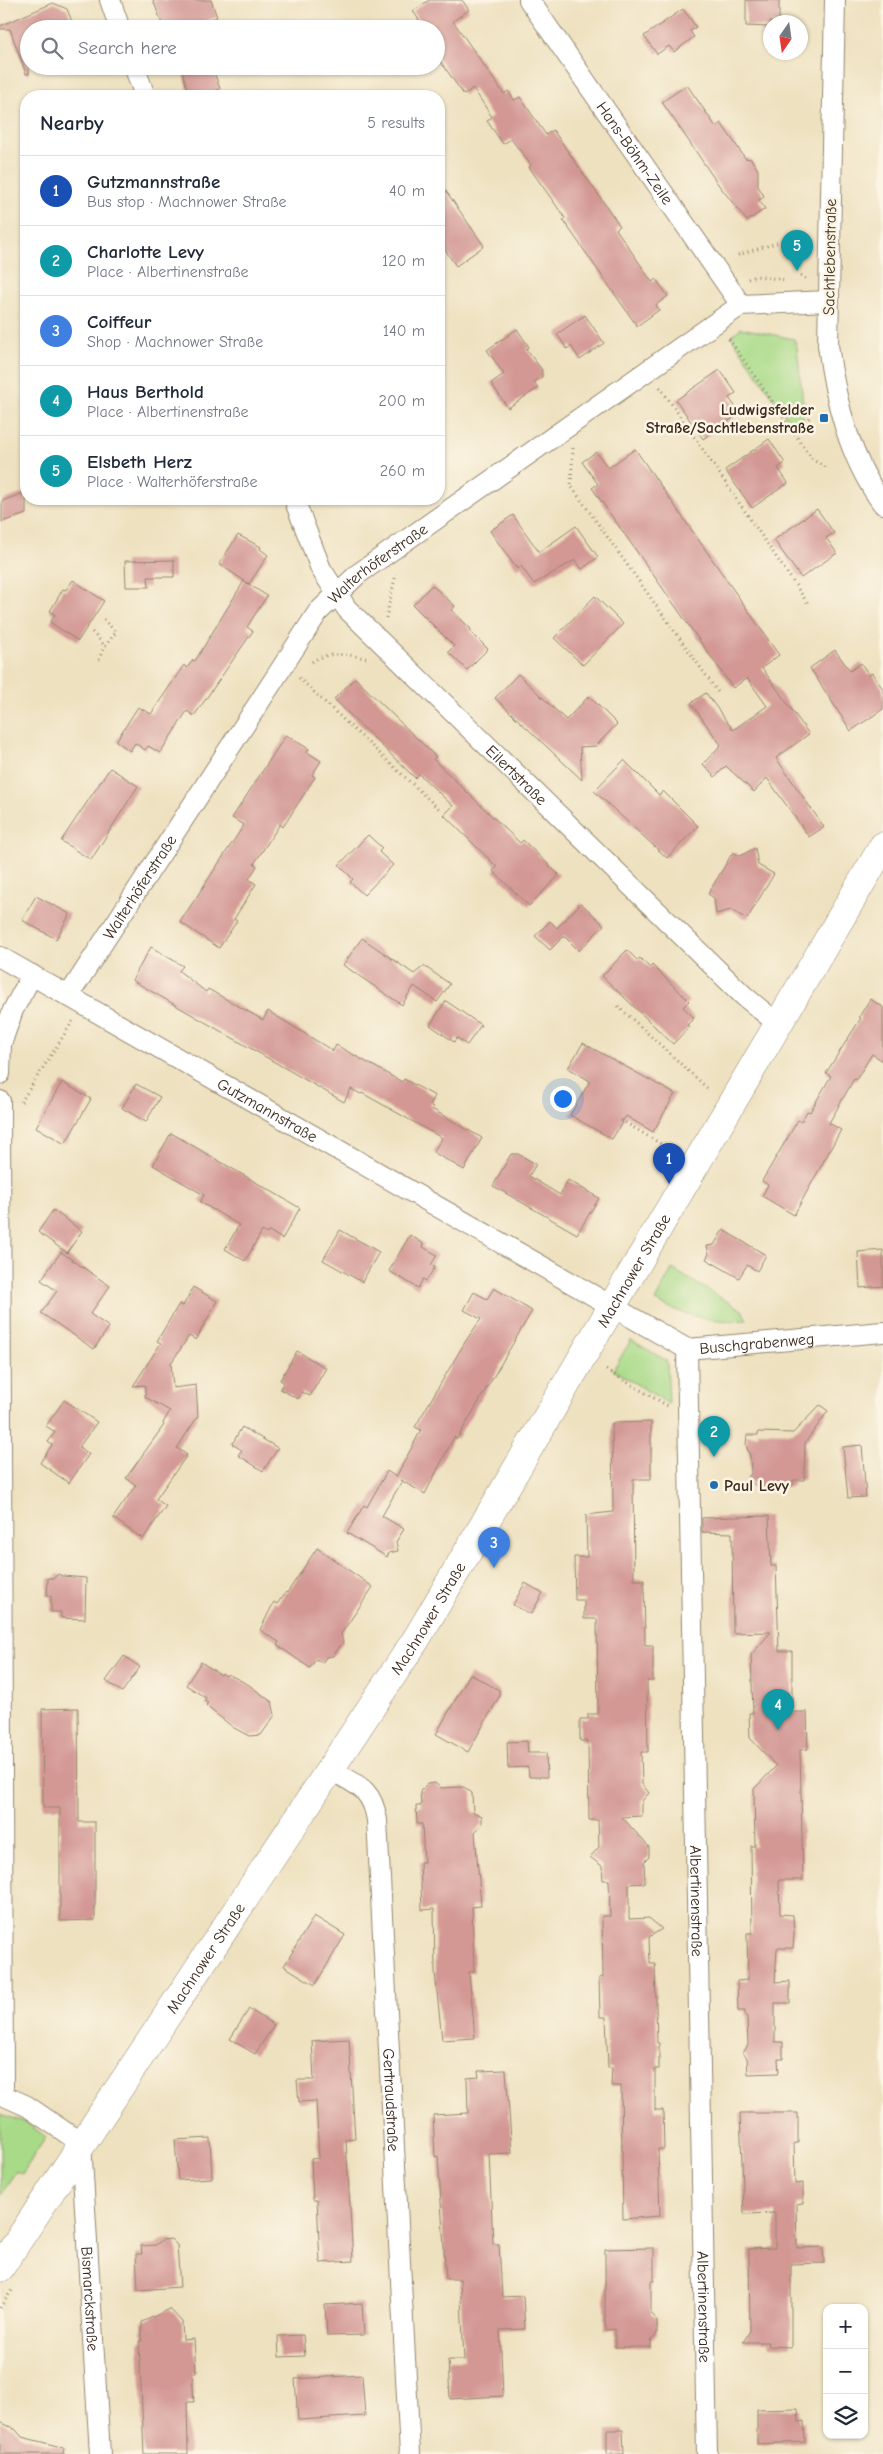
<!DOCTYPE html>
<meta charset="utf-8">
<style>
:root{--surface:#fff;--page:#f2f2f3;--text:#1f2937;--muted:#747a83;--line:#e0e1e3;--accent:#1f6fb2}
body{margin:0;font-family:"Comic Neue",sans-serif;background:var(--page);color:var(--text)}
.controls{position:absolute;right:15px;bottom:15px;display:grid;overflow:hidden;border-radius:10px;box-shadow:0 1px 4px #0004}
.controls button{width:45px;height:45px;display:grid;place-items:center;padding:0;border:0;border-bottom:1px solid var(--line);background:var(--surface);color:var(--text);font:25px sans-serif}
.compass{position:absolute;left:763px;top:15px;width:45px;height:45px;border-radius:50%;background:var(--surface);box-shadow:0 1px 4px #0004;rotate:193deg}
.you{position:absolute;left:562px;top:1098px;width:18px;height:18px;margin:-12px;border:4px solid #fff;border-radius:50%;background:#1a73e8;box-shadow:0 0 0 8px #1a73e833}
.badge{display:grid;place-items:center;width:32px;height:32px;border-radius:50%;background:var(--accent);color:#fff;font-size:16px;font-weight:700}
.pin{position:absolute;translate:-50% -41px;filter:drop-shadow(0 1px 2px #0008)}
.pin::after{content:'';position:absolute;top:26px;width:18px;height:15px;background:inherit;clip-path:polygon(0 0,100% 0,50% 100%)}
.list{margin:0;padding:0;list-style:none}
h2{display:flex;justify-content:space-between;align-items:center;height:65px;margin:0;padding:0 20px;font-size:21px}
h2 small{font-size:16px;font-weight:400;color:var(--muted)}
.list li{display:grid;grid-template-columns:32px 1fr auto;gap:15px;align-items:center;box-sizing:border-box;height:70px;padding:0 20px;border-top:1px solid var(--line)}
.list b{display:block;font-size:19px;white-space:nowrap}
.list p{margin:0;font-size:16px;white-space:nowrap;color:var(--muted)}
.list em{font-size:16px;font-style:normal;color:var(--muted)}
.icon{flex:none;width:28px;height:28px;fill:none;stroke:currentColor;stroke-width:2;stroke-linecap:round;stroke-linejoin:round}
.map{position:relative;flex:none;width:883px;height:2454px;overflow:hidden}
.search{position:absolute;background:var(--surface);box-shadow:0 1px 4px #0004;left:20px;top:20px;width:425px;height:55px;display:flex;align-items:center;gap:12px;box-sizing:border-box;padding:0 18px;border-radius:28px;color:var(--muted);font-size:19px}
.panel{position:absolute;background:var(--surface);box-shadow:0 1px 4px #0004;left:20px;top:90px;width:425px;height:415px;border-radius:20px}
.map>svg:first-child{display:block}
.green{fill:#a8da88;stroke:#728253}
.building{fill:#d39894}
.lines{fill:none;stroke-linecap:round;stroke-linejoin:round}
.street-casing{stroke:#94866f;stroke-width:22}
.secondary-casing{stroke:#94866f;stroke-width:29}
.path{stroke:#94866f;stroke-width:3;stroke-dasharray:1 4;stroke-linecap:butt}
.street{stroke:#fff;stroke-width:20}
.secondary{stroke:#fff;stroke-width:28}
.poi-dot{fill:#1f6fb2;stroke:#fcf5e5;stroke-width:2}
.labels{text-anchor:middle;stroke-width:5;stroke-linejoin:round;paint-order:stroke}
.street-label{font-size:16px;fill:#3b2a1e;stroke:#fcf5e5}
.poi-label{font-size:16px;font-weight:bold;fill:#3b2a1e;stroke:#fcf5e5;text-anchor:end}
</style>
<div class="map">
<svg width="883" height="2454" viewBox="0 0 883 2454">
<rect width="100%" height="100%" fill="#fcf5e5"/>
<filter id="ink" filterUnits="userSpaceOnUse"><feTurbulence type="fractalNoise" baseFrequency=".02" numOctaves="2"/><feDisplacementMap in="SourceGraphic" scale="10" xChannelSelector="R" yChannelSelector="G"/><feConvolveMatrix kernelMatrix="1 2 1 2 8 2 1 2 1" color-interpolation-filters="sRGB"/></filter>
<filter id="wash" filterUnits="userSpaceOnUse"><feTurbulence type="fractalNoise" baseFrequency=".0096" numOctaves="4" result="noise"/><feDisplacementMap in="SourceGraphic" scale="20" xChannelSelector="R" yChannelSelector="G"/><feGaussianBlur stdDeviation="1.12" result="paint"/><feColorMatrix in="noise" values="0 0 0 0 0 0 0 0 0 0 0 0 0 0 0 0 0 1.4 0 .05"/><feComposite in="paint" operator="in"/></filter>
<g filter="url(#wash)">
<rect width="100%" height="100%" fill="#eee1c0"/>
<g class="green">
<path d="M741,328l53,11 3,8 7,65 -1,5 -12,7 -60,-88z"/>
<path d="M672,1269l70,41 5,10c-34,3 -62,-4 -92,-19z"/>
<path d="M631,1340l36,21 2,43 -56,-34z"/>
<path d="M0,2114l27,9 19,14 -24,37 -6,-3 -16,25z"/>
</g>
<g id="blocks">
<g class="building">
<path d="M153,0h58l6,17 -33,12h-20z"/>
<path d="M429,0h33l7,10 -16,11 51,73 4,-3 6,9 6,-3 26,38 7,-5 67,96 -4,3 26,38 10,15 4,-3 12,17 -12,9 3,5 -22,16 -74,-106 2,-2 -36,-51 2,-2 -20,-26 -8,5 -16,-23 5,-4 -19,-29 -9,7 -28,-40v-26h-11l-12,-18z"/>
<path d="M746,0h33v22h-9v5l-24,-1z"/>
<path d="M53,3l14,6 8,20h-46v45h-3l-16,-45h-10v-3z"/>
<path d="M683,9l13,18 -6,4 4,6 -20,15 -5,-6 -12,8 -13,-18z"/>
<path d="M181,66h31l8,23 -5,2 -3,5h-23z"/>
<path d="M687,85l29,42 5,-4 24,35 6,1 7,11v16l6,10 -5,4 6,9 -18,12 -29,-37 -56,-82z"/>
<path d="M439,181l45,65 -28,20 -17,-25z"/>
<path d="M585,315l19,28 -24,17 -9,-14 -4,3 -10,-15z"/>
<path d="M517,329l12,18 -3,2 16,21v7l-8,5 4,6 -30,20 -17,-25 13,-9 -17,-24z"/>
<path d="M720,370l16,23 -7,5 11,15 -37,26 -27,-39z"/>
<path d="M769,439l16,24 -7,5 10,15 -36,25 -27,-38z"/>
<path d="M635,449l144,206 -17,13 47,66 -33,24 48,69 -15,10 -42,-59 -13,14 -28,-26 -11,11 -12,-13 18,-19 -30,-42 15,-10 27,37 34,-24 -20,-28 -14,10 -141,-200 6,-4 -16,-22 14,-10 12,16z"/>
<path d="M26,492v22l-24,8v-21z"/>
<path d="M817,509l17,24 -8,5 11,15 -36,25 -27,-38z"/>
<path d="M513,515l26,37 37,-26 22,31 -16,12 -7,-9 -41,24 -13,-18 -4,3 -27,-38z"/>
<path d="M238,535l23,12 -1,2 8,6 -19,29 -30,-20z"/>
<path d="M174,560v17h-26l1,10h-23l-1,-26z"/>
<path d="M73,580l31,21 -26,40 -28,-19 5,-7 -5,-4 13,-22 3,1z"/>
<path d="M244,581l23,15 -20,31 6,4 -59,85 -7,-5 -27,42 -12,-7 -3,4 -10,-7 -5,8 -14,-10 22,-34 13,7 33,-49 3,3 6,-8 2,1z"/>
<path d="M432,585l23,21 -4,4 20,19 -1,2 18,18 -21,21 -19,-18 6,-6 -41,-41z"/>
<path d="M595,596l28,28 -40,41 -29,-27z"/>
<path d="M835,650l15,21 11,-8 8,12 3,-2 11,16v20l-32,22 -41,-63z"/>
<path d="M518,674l48,46 23,-24 28,28 -21,22 -16,1 2,33 -87,-82z"/>
<path d="M355,678l81,79 -3,2 34,33 53,51 3,-3 36,35 -30,31 -36,-35 4,-4 -53,-52 9,-9 -34,-32 -4,4 -81,-79z"/>
<path d="M286,735l23,14 -2,3 14,9 -9,14 3,2 -32,50 -3,-3 -26,40 3,2 -8,13 7,5 -22,35 3,2 -18,27 -39,-26 64,-97 -12,-7z"/>
<path d="M624,760l35,35 4,-4 35,35 -31,32 -73,-67z"/>
<path d="M110,768l28,18 -47,74 -30,-19z"/>
<path d="M368,835l14,13 -3,4 14,13 -29,30 -14,-13 3,-3 -14,-14z"/>
<path d="M755,848l3,17 16,9 -27,45 -16,-9 -15,4 -2,-16 -6,-4 25,-42 7,4z"/>
<path d="M36,896l34,18 -14,25 -34,-19z"/>
<path d="M581,903l23,22 -25,26 -15,-15 -14,14 -15,-14 15,-15 7,7z"/>
<path d="M362,938l52,36 10,-8 26,18 -13,18 -23,-16 -12,19 -59,-40z"/>
<path d="M151,947l32,19 -4,5 27,21 2,-3 55,31 5,-9 65,40 3,-6 66,37 2,-3 31,17 -5,9 3,2 -1,2 50,29 -18,32 -31,-18 9,-14 -80,-45 -1,1 -10,-5 -7,13 -207,-119 -5,-3z"/>
<path d="M627,950l10,10 3,-2 10,10 2,-3 37,36 -6,6 11,11 -7,7 2,2 -16,17 -71,-68z"/>
<path d="M870,999l13,8v54l-11,-7 -16,26 -2,-1 -25,44 12,7 -47,85 -32,-19 6,-11 -6,-4 36,-61 3,2 6,-11 3,1 21,-36 -5,-3 35,-55 -2,-1z"/>
<path d="M446,1001l35,24 -14,20 -10,-7 -3,4 -24,-17z"/>
<path d="M583,1043l92,51 -22,38 -27,-16 -14,23 -42,-24 20,-34 -22,-13z"/>
<path d="M62,1082l29,17 -26,45 -29,-17z"/>
<path d="M136,1084l24,13 -14,25 -24,-14z"/>
<path d="M171,1133l129,75 -18,31 -13,-8 -2,3 -5,-3 -17,30 -20,-12 14,-24 -39,-23 4,-7 -51,-30z"/>
<path d="M511,1154h7l18,10 -7,12 31,19 8,-15 31,18 -22,36 -84,-48z"/>
<path d="M53,1210l29,21 -15,22 -29,-21z"/>
<path d="M340,1230l39,22 -17,30 -39,-22z"/>
<path d="M723,1230l43,25 -9,16 -10,-6 -8,13 -33,-19 3,-5 -2,-8 7,-1z"/>
<path d="M410,1235l14,9 -1,3 14,8 -6,10 4,2 -9,14 -3,-2 -5,9 -29,-17z"/>
<path d="M883,1250v36l-23,2 -2,-36z"/>
<path d="M61,1252l49,34 -20,28 19,13 -15,22 -53,-36 16,-22 -16,-11z"/>
<path d="M193,1287l24,14 -21,39 -7,-4 -18,27 2,25 23,-3 2,31 -21,32 10,7 -31,44 10,7 -23,33 -30,-21 23,-33 -10,-7 38,-53 -1,-2 7,-12 -25,-14v-12l-12,1 28,-43 -4,-2 22,-37 4,2z"/>
<path d="M494,1288l38,23 -75,128 -3,-2 -29,57 -25,-14 2,1 -20,35 22,13 -8,13 2,9 -9,2 -2,4 -40,-24 17,-28 3,2 20,-36 9,6 25,-47 -6,-3 50,-85 16,-23 -17,-9 10,-18 13,7z"/>
<path d="M297,1351l29,17 -16,28 -8,-4 -4,7 -18,-10 4,-7 -4,-2z"/>
<path d="M64,1400l33,22 -18,25 10,7 -20,29 -29,-20 12,-18 -4,-3 7,-10 -9,-6z"/>
<path d="M820,1405l8,6 -23,32 -1,37h-11v5l-5,2 -32,-1 -9,-8 4,-4 -1,-18 -4,-11 1,-10h11v-3l35,1z"/>
<path d="M651,1422v57h-18l1,101h10l1,65h8v36h-6l1,71h-7l1,32 7,9 -7,8v15l-20,1 27,30v10l-5,5 1,21 -16,1v35l20,-1 13,11 -13,8 1,26h5l2,80h2v26h-4v41h8l1,39h-6l2,67 -37,3 -2,-133h-10l1,-18h-4l-2,-51h-6l-1,-39 4,-1 -1,-61h8l-1,-36h-6l-1,-14 -12,-9 9,-10 -1,-27h-9l-1,-79h-8v-22h8v-5h10l-1,-95h-13v-19h-9l-1,-43h13l-1,-42 27,-3 -1,-89z"/>
<path d="M242,1427l36,21 -15,23 -25,-16 4,-5 -10,-6z"/>
<path d="M862,1445l4,52 -18,1 -5,-51z"/>
<path d="M769,1516l2,50h5l3,85h13v61h15l1,37 -8,1 3,130h-24l1,34 13,1 1,18 -1,15h-16l-2,34 15,-1v22h-15v39h8v17h-5l1,14 -31,1 -1,-16 -4,-5 5,-8 -1,-29h-2v-5h-7l-1,-30 11,-1 -1,-47h5l-1,-87h4l-1,-57 22,-23 -26,-28 -1,-25h4l-2,-58 20,-23 -38,1 -1,-100 -30,-1v-14z"/>
<path d="M317,1548l56,39 -32,47 2,8 -10,14 -7,1 -4,6 -6,-4 -6,9 -33,-23 2,-3 -19,-12 14,-28 3,2 9,-12 1,1z"/>
<path d="M58,1574l4,2 24,2 -1,41 -24,-1v-6h-10v-16h-4l1,-18h6z"/>
<path d="M525,1583l18,10 -12,21 -18,-9z"/>
<path d="M124,1656l16,11 -18,25 -16,-11z"/>
<path d="M201,1662l20,13 1,-2 4,3 2,-2 21,11 23,17 3,13 -14,20 -12,1 -15,-8 -23,-18 -5,-5 2,-2 -4,-2 2,-3 -20,-13z"/>
<path d="M470,1674l29,16v7l-31,55 -32,-18z"/>
<path d="M78,1708l1,114h16v98l-35,1v-113h-17l-1,-99z"/>
<path d="M527,1741l1,12h18l1,24h-18l-1,-10 -20,1 -1,-26z"/>
<path d="M435,1783l6,5 23,-1 8,6 1,19 9,4v8l-7,8 6,74 -9,1 2,65h-5l6,66 -33,2 -7,-68 -1,-63 -12,1 -2,-48h4l-2,-38h-5l-1,-18h5l-1,-15 7,-7z"/>
<path d="M314,1916l31,19 -30,50 -31,-19z"/>
<path d="M249,2009l25,16 -19,29 -25,-15z"/>
<path d="M349,2039l6,100 -9,1 7,121 -33,2 -3,-63h-4l-2,-41 8,-1 -3,-57 -17,1 -2,-22h17l-2,-39z"/>
<path d="M506,2070l6,83 -23,1 4,90h6l3,53 21,-1 2,33 -25,1 3,66 -53,3 -2,-39h16l-4,-81h-14l-8,-123 -3,1 -2,-42 35,-2 -1,-35 12,-1 -1,-6z"/>
<path d="M740,2113h58v30h-4l1,41 8,-1v20l-7,1 1,44 26,-1 1,16 -33,1v83l-22,-1 -1,-4h-25l7,-11 -1,-82 26,-1v-35l-31,1z"/>
<path d="M210,2138l2,40 -34,2 -3,-40z"/>
<path d="M171,2239l6,6 3,42 -42,3 -2,-36h6l-1,-8 15,-1 6,-5z"/>
<path d="M654,2248v33h-3v33l6,7v13l-6,7v6h-36v-18l-10,1v-81z"/>
<path d="M362,2303l2,32 -37,1 -2,-31z"/>
<path d="M170,2309l12,13 1,18 11,-1 2,34h-4l2,29h-7l1,52h-44l-5,-113h3v-19z"/>
<path d="M303,2335l2,21 -26,1 -1,-21z"/>
<path d="M362,2375l3,41 -67,4 -3,-41z"/>
<path d="M798,2409l1,13 5,-1 1,21 -48,2v-34z"/>
<path d="M0,2422l15,7 7,8 43,11 -1,6h-64z"/>
<path d="M607,2430h16l1,24h-17z"/>
</g>
</g>
</g>
<g filter="url(#ink)">
<use href="#blocks" fill-opacity="0" stroke="#94866f" stroke-width="1"/>
<g class="lines">
<g class="street-casing">
<g id="street">
<path d="M110,0l10,29"/>
<path id="s1" d="M529,0l212,305"/>
<path d="M835,0l-7,345c7,55 21,113 55,159"/>
<path d="M134,66l11,30"/>
<path id="s2" d="M294,499l27,70 26,40 397,387 34,28"/>
<path id="s3" d="M0,957l687,392 196,-17"/>
<path id="s4" d="M69,995l249,-383 40,-38 383,-269 87,-4"/>
<path d="M0,1074l1,-30 12,-34 19,-35"/>
<path d="M0,1101l3,994"/>
<path id="s5" d="M687,1349l20,1105"/>
<path id="s6" d="M331,1770c26,15 41,18 46,50l33,634"/>
<path id="s7" d="M0,2094l27,12 54,37 19,311"/>
</g>
</g>
<g class="secondary-casing">
<g id="secondary">
<path id="s8" d="M0,2268l417,-630 466,-792"/>
</g>
</g>
<g class="path">
<path d="M738,255l64,-20"/>
<path d="M801,275l7,6"/>
<path d="M748,279l8,-3 30,4"/>
<path d="M729,339l84,121 14,8"/>
<path d="M660,387l149,218"/>
<path d="M791,428l19,-10"/>
<path d="M573,448l-2,38 149,209"/>
<path d="M386,618l10,-44"/>
<path d="M92,632l13,14"/>
<path d="M99,660l4,-11 13,-17 -14,-14"/>
<path d="M312,662c16,-12 37,-7 54,-4"/>
<path d="M299,678l140,131"/>
<path d="M618,1006l89,82"/>
<path d="M21,1102l52,-81"/>
<path d="M621,1120l50,30"/>
<path d="M606,1370l62,36"/>
<path d="M0,2308l12,-18"/>
</g>
<use href="#street" class="street"/>
<use href="#secondary" class="secondary"/>
</g>
</g>
<g class="poi-dot">
<rect x="819" y="413" width="10" height="10" rx="2.5"/>
<circle cx="714" cy="1485" r="5"/>
</g>
<g class="labels">
<g class="street-label">
<text dy="6" stroke="none"><textPath href="#s1" startOffset="186">Hans-Böhm-Zeile</textPath></text>
<text transform="translate(829 257) rotate(-89)" y="6">Sachtlebenstraße</text>
<text dy="6" stroke="none"><textPath href="#s4" startOffset="534">Walterhöferstraße</textPath></text>
<text dy="6" stroke="none"><textPath href="#s2" startOffset="360">Eilertstraße</textPath></text>
<text dy="6" stroke="none"><textPath href="#s4" startOffset="129">Walterhöferstraße</textPath></text>
<text dy="6" stroke="none"><textPath href="#s3" startOffset="308">Gutzmannstraße</textPath></text>
<text dy="6" stroke="none"><textPath href="#s8" startOffset="1182">Machnower Straße</textPath></text>
<text dy="6" stroke="none"><textPath href="#s3" startOffset="861">Buschgrabenweg</textPath></text>
<text dy="6" stroke="none"><textPath href="#s8" startOffset="778">Machnower Straße</textPath></text>
<text dy="6" stroke="none"><textPath href="#s5" startOffset="552">Albertinenstraße</textPath></text>
<text dy="6" stroke="none"><textPath href="#s8" startOffset="372">Machnower Straße</textPath></text>
<text dy="6" stroke="none"><textPath href="#s6" startOffset="352">Gertraudstraße</textPath></text>
<text dy="6" stroke="none"><textPath href="#s7" startOffset="251">Bismarckstraße</textPath></text>
<text dy="6" stroke="none"><textPath href="#s5" startOffset="958">Albertinenstraße</textPath></text>
</g>
<g class="poi-label">
<text x="814" y="415">Ludwigsfelder<tspan x="814" dy="18">Straße/Sachtlebenstraße</tspan></text>
<text x="724" y="1491" text-anchor="start">Paul Levy</text>
</g>
</g>
</svg>
<div class="controls">
<button>+</button>
<button>−</button>
<button><svg class="icon" aria-label="layers" viewBox="0 0 24 24"><path d="M12 4l9 5-9 5-9-5zM3 14l9 5 9-5"/></svg></button>
</div>
<svg class="compass" viewBox="-18 -18 36 36"><path d="M0-13l5 13h-10z" fill="#e53935"/><path d="M0 13l5-13h-10z" fill="#747a83"/></svg>
<div class="you"></div>
<div class="pin badge" style="left:669px;top:1184px;background:#1a4fb4">1</div>
<div class="pin badge" style="left:714px;top:1457px;background:#0f9aa8">2</div>
<div class="pin badge" style="left:494px;top:1568px;background:#3f7fe0">3</div>
<div class="pin badge" style="left:778px;top:1730px;background:#0f9aa8">4</div>
<div class="pin badge" style="left:797px;top:271px;background:#0f9aa8">5</div>
<div class="search"><svg class="icon" aria-label="search" viewBox="0 0 24 24"><circle cx="10" cy="10" r="6"/><path d="M15 15l6 6"/></svg>Search here</div>
<section class="panel">
<h2>Nearby<small>5 results</small></h2>
<ul class="list">
<li><span class="badge" style="background:#1a4fb4">1</span><div><b>Gutzmannstraße</b><p>Bus stop · Machnower Straße</p></div><em>40 m</em></li>
<li><span class="badge" style="background:#0f9aa8">2</span><div><b>Charlotte Levy</b><p>Place · Albertinenstraße</p></div><em>120 m</em></li>
<li><span class="badge" style="background:#3f7fe0">3</span><div><b>Coiffeur</b><p>Shop · Machnower Straße</p></div><em>140 m</em></li>
<li><span class="badge" style="background:#0f9aa8">4</span><div><b>Haus Berthold</b><p>Place · Albertinenstraße</p></div><em>200 m</em></li>
<li><span class="badge" style="background:#0f9aa8">5</span><div><b>Elsbeth Herz</b><p>Place · Walterhöferstraße</p></div><em>260 m</em></li>
</ul>
</section>
</div>
